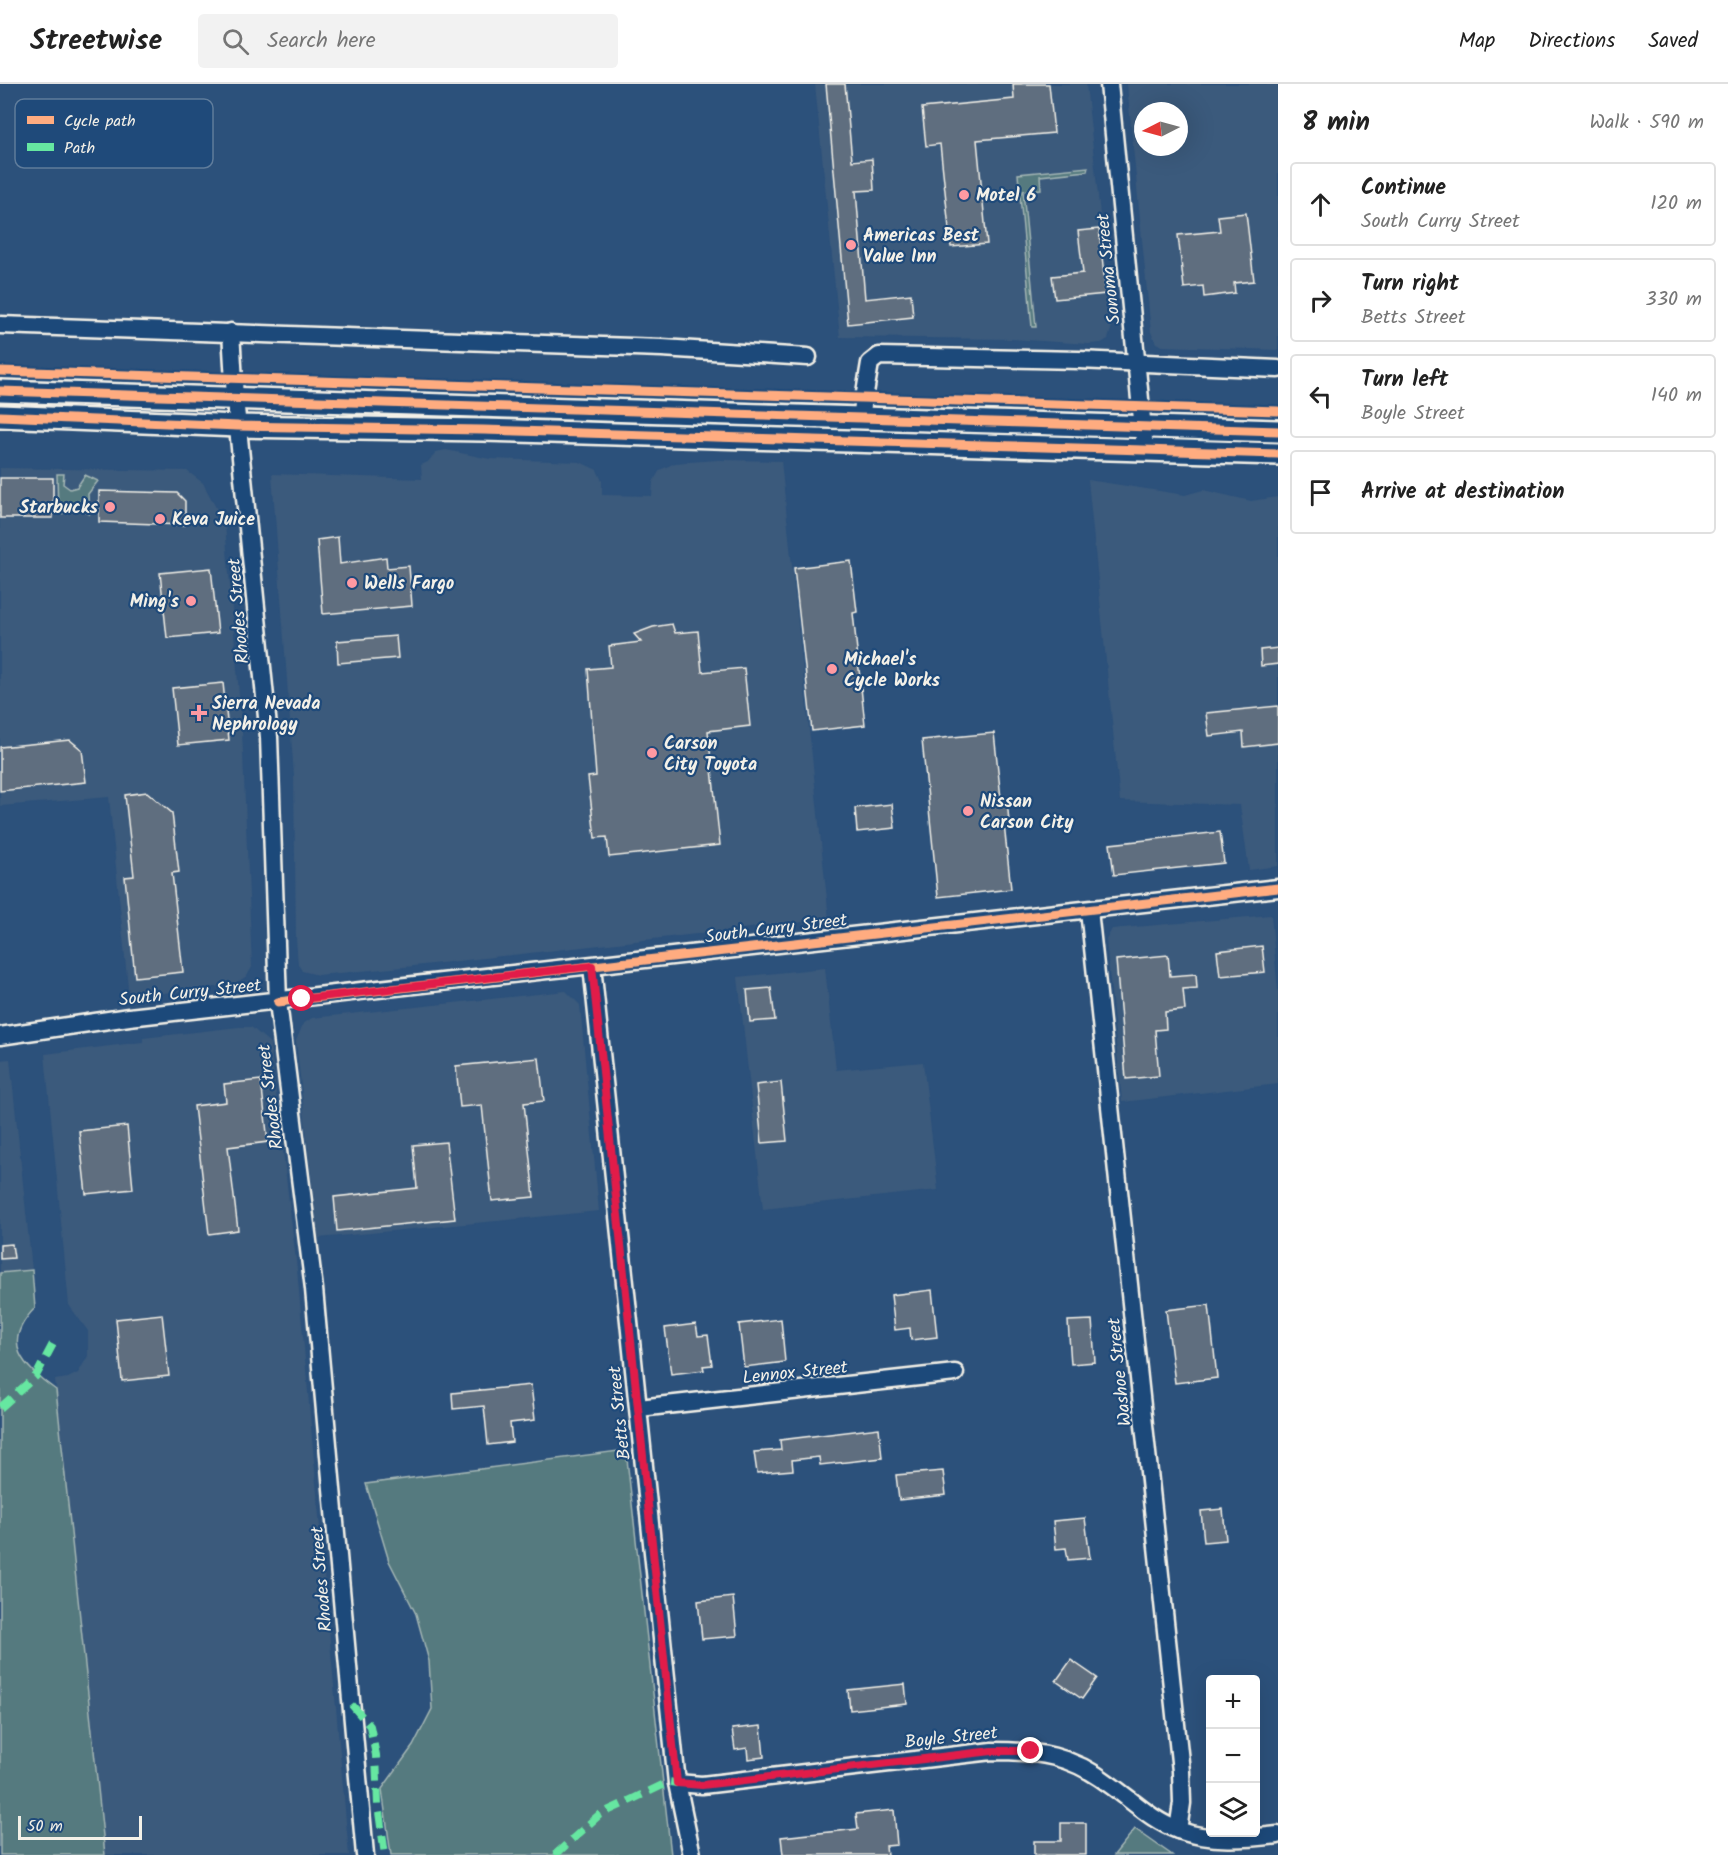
<!DOCTYPE html>
<meta charset="utf-8">
<style>
:root{--surface:#fff;--page:#f2f2f2;--text:#222;--muted:#767676;--line:#e0e0e0}
body{margin:0;font-family:Kalam,sans-serif;background:var(--page);color:var(--text)}
.controls{position:absolute;right:18px;bottom:18px;display:grid;overflow:hidden;border-radius:6px;box-shadow:0 6px 24px #0002}
.controls button{width:54px;height:54px;display:grid;place-items:center;padding:0;border:0;border-bottom:2px solid var(--line);background:var(--surface);color:var(--text);font:30px sans-serif}
.compass{position:absolute;left:1134px;top:18px;width:54px;height:54px;border-radius:50%;background:var(--surface);box-shadow:0 6px 24px #0002;rotate:264deg}
.scale{position:absolute;left:18px;bottom:15px;width:124px;box-sizing:border-box;padding-left:6px;border:3px solid #f4f1e8;border-top:0;font-size:16px;line-height:21px;white-space:nowrap;color:#f4f1e8;-webkit-text-stroke:4px #1f4a7a;paint-order:stroke}
.stop{position:absolute;width:18px;height:18px;margin:-14px;border:4px solid #e11d48;border-radius:50%;background:#fff}
.stop.end{background:#e11d48;border-color:#fff;box-shadow:0 2px 6px #0008}
.list{margin:0;padding:0;list-style:none}
h2{display:flex;justify-content:space-between;align-items:center;height:78px;margin:0;padding:0 24px;font-size:26px}
h2 small{font-size:20px;font-weight:400;color:var(--muted)}
.list li{display:grid;grid-template-columns:39px 1fr auto;gap:18px;align-items:center;box-sizing:border-box;height:84px;margin:0 12px 12px;padding:0 12px;border:2px solid var(--line);border-radius:6px}
.list b{display:block;font-size:22px;white-space:nowrap}
.list p{margin:0;font-size:20px;white-space:nowrap;color:var(--muted)}
.list em{font-size:20px;font-style:normal;color:var(--muted)}
.icon{flex:none;width:33px;height:33px;fill:none;stroke:currentColor;stroke-width:2;stroke-linecap:round;stroke-linejoin:round}
.map{position:relative;flex:none;width:1278px;height:1771px;overflow:hidden}
header{display:flex;align-items:center;gap:36px;box-sizing:border-box;height:84px;padding:0 30px;background:var(--surface);border-bottom:2px solid var(--line)}
header strong{font-size:28px}
nav{display:flex;gap:33px;margin-inline-start:auto;font-size:21px}
.search{width:420px;height:54px;background:var(--page);display:flex;align-items:center;gap:15px;box-sizing:border-box;padding:0 21px;border-radius:6px;color:var(--muted);font-size:22px}
main{display:flex}
aside{flex:1;background:var(--surface)}
.map>svg:first-child{display:block}
.built{fill:#3b5a7c;fill-rule:evenodd}
.green{fill:#557a7f;stroke:#a4b6b4;stroke-width:1.5}
.building{fill:#5f6e7f;stroke:#f4f1e8;stroke-width:1.5}
.lines{fill:none;stroke-linecap:round;stroke-linejoin:round}
.minor-casing{stroke:#f4f1e8;stroke-width:21}
.major-casing{stroke:#f4f1e8;stroke-width:26}
.minor{stroke:#1f4a7a;stroke-width:16}
.major{stroke:#1f4a7a;stroke-width:21}
.quiet{stroke:#66e7a1;stroke-width:8;stroke-dasharray:15 8;stroke-linecap:butt}
.cycleway-casing{stroke:#1f4a7a;stroke-width:13}
.cycleway{stroke:#ffac80;stroke-width:9}
.route{stroke:#e11d48;stroke-width:8}
.poi-dot{fill:#ff9aa2;stroke:#1f4a7a;stroke-width:2}
.labels{text-anchor:middle;stroke-width:4.5;stroke-linejoin:round;paint-order:stroke}
.poi-label{font-size:18px;font-weight:bold;fill:#f4f1e8;stroke:#1f4a7a;text-anchor:start}
.street-label{font-size:18px;fill:#f4f1e8;stroke:#1f4a7a}
.key{fill:#1f4a7a;stroke:#5f7c9b;stroke-width:1.5}
.key-label{font-size:16px;fill:#f4f1e8}
</style>
<header>
<strong>Streetwise</strong>
<div class="search"><svg class="icon" aria-label="search" viewBox="0 0 24 24"><circle cx="10" cy="10" r="6"/><path d="M15 15l6 6"/></svg>Search here</div>
<nav><a>Map</a><a>Directions</a><a>Saved</a></nav>
</header>
<main>
<div class="map">
<svg width="1278" height="1771" viewBox="0 0 1278 1771">
<rect width="100%" height="100%" fill="#2c517b"/>
<filter id="ink" filterUnits="userSpaceOnUse"><feTurbulence type="fractalNoise" baseFrequency=".0167" numOctaves="2"/><feDisplacementMap in="SourceGraphic" scale="12" xChannelSelector="R" yChannelSelector="G"/><feConvolveMatrix kernelMatrix="1 2 1 2 8 2 1 2 1" color-interpolation-filters="sRGB"/></filter>
<g filter="url(#ink)">
<g class="built">
<path d="M815,0h271l26,242 -4,13 -7,4 -12,1 -77,-5 -172,-2z"/>
<path d="M1127,0h151v266l-115,-4 -7,-3 -5,-11zM1143,27h36v36h-36z"/>
<path d="M446,366l44,9 90,3 17,8 5,11v14l50,1 1,-14 7,-12 15,-7 43,-3 63,1 48,458 -415,47 -96,9 -16,-4 -4,-7 -2,-26 -2,-162 -22,-302 150,5 -1,-14 7,-3 8,-10z"/>
<path d="M0,384l187,3 16,12 22,42 17,206 10,236 -5,9 -15,9 -103,12 -20,-200 -109,9z"/>
<path d="M1088,396l97,15 18,-5 48,11 27,-4v369l-29,4 -9,-65 -120,-4z"/>
<path d="M1271,831l7,77v92l-156,18 -16,-162 6,-11z"/>
<path d="M825,884l11,102 87,-8 15,128 -175,19 -25,-232z"/>
<path d="M566,907l14,14 19,206 -281,27 -22,-197 7,-17 9,-6z"/>
<path d="M239,943h12l19,16 27,226 52,586h-244l-50,-475 13,-2 10,-5 10,-17v-25l-19,-26 -24,-251 98,-12v-4z"/>
<path d="M10,975l22,211 -32,3v-213z"/>
</g>
<g class="green">
<path d="M1088,83l-1,4 -47,5 1,13 -18,2 13,136h-4l-14,-153z"/>
<path d="M57,390h7l-1,10 7,5 7,-2 8,-12 13,6 -10,13 1,20c-12,-9 -16,-4 -28,0l-3,-2z"/>
<path d="M32,1186l3,38c-35,36 -13,57 21,82l49,465h-105v-582z"/>
<path d="M626,1366l45,405h-280l-9,-66 31,-43 19,-37 -3,-48 -13,-47 -27,-53 -23,-77z"/>
<path d="M1135,1745l37,26h-58z"/>
</g>
<g class="building">
<path d="M826,0h19l7,77 20,-2 2,31 -18,1 9,108 46,-5 2,23 -65,7z"/>
<path d="M1013,0h36l5,49 -77,7 10,104 -36,3 -11,-103 -14,2 -4,-38 92,-9z"/>
<path d="M1246,129l8,68 -20,2 1,10 -31,4 -1,-11 -19,2 -6,-53 42,-4 -2,-15z"/>
<path d="M1099,145l7,65 -51,5 -3,-23 31,-3 -5,-42z"/>
<rect x="0" y="394" width="53" height="40"/>
<path d="M99,407l78,2 8,8v24l-86,-3z"/>
<path d="M338,453l2,27 46,-7 1,11 22,-2 3,40 -89,8 -6,-74z"/>
<path d="M851,477l6,51 -4,1 12,112 -53,6 -18,-163z"/>
<path d="M211,484l7,65 -51,5 -7,-65z"/>
<path d="M672,540l3,9 23,-2 4,41 42,-4 6,58 -42,5 12,114 -111,12 -2,-20 -12,1 -7,-61 8,-1 -8,-107 23,-2 -2,-21 32,-4 -7,-8 19,-7z"/>
<path d="M396,552l2,22 -60,5 -1,-22z"/>
<path d="M1278,564v16l-17,2 -1,-16z"/>
<path d="M223,599l6,57 -51,5 -6,-57z"/>
<path d="M1278,622v37l-34,4 -1,-15 -34,4 -3,-23z"/>
<path d="M994,649l7,65h6l2,25 -5,1 7,65 -73,8 -16,-157z"/>
<path d="M70,656l12,10 4,32 -86,9v-44z"/>
<path d="M147,708l25,21 7,59 -7,1 11,99 -48,5 -10,-100 9,-1 -9,-81z"/>
<path d="M892,720l3,24 -38,4 -2,-24z"/>
<path d="M1220,748l4,31 -110,12 -4,-31z"/>
<path d="M1262,862l3,26 -45,4 -3,-25z"/>
<path d="M1168,871l2,21 26,-2 1,14 -14,1 2,21 -20,2 1,17 -11,1 4,46 -33,3 -10,-119z"/>
<path d="M771,904l4,32 -25,2 -3,-32z"/>
<path d="M539,974l5,43 -20,2 10,94 -42,4 -10,-96 -22,2 -4,-41z"/>
<path d="M261,996l7,62 -40,5 10,83 -29,4 -15,-128 32,-4 -2,-18z"/>
<path d="M781,998l6,59 -25,2 -6,-58z"/>
<path d="M127,1042l6,63 -47,5 -7,-63z"/>
<path d="M446,1058l9,77 -118,12 -3,-34 83,-9 -4,-43z"/>
<path d="M12,1160l2,14 -14,1v-14z"/>
<path d="M932,1206l5,47 -26,3 -1,-12 -15,2 -4,-35z"/>
<path d="M1209,1221l8,73 -42,5 -9,-73z"/>
<path d="M162,1230l7,62 -47,5 -6,-62z"/>
<path d="M781,1235l4,43 -41,5 -5,-43z"/>
<path d="M1092,1236l3,42 -24,2 -3,-43z"/>
<path d="M696,1240l2,12 10,-1 4,30 -9,1 1,4 -33,4 -6,-46z"/>
<path d="M531,1301l4,35 -25,3 2,19 -24,3 -4,-39 -31,3 -1,-16z"/>
<path d="M879,1344l3,30 -62,7 -1,-8 -27,3 1,10 -36,3 -3,-21 27,-2 -1,-10z"/>
<path d="M943,1387l3,24 -47,5 -3,-25z"/>
<path d="M1223,1425l3,31 -22,2 -3,-31z"/>
<path d="M1085,1434l5,40 -22,2 -2,-12 -10,1 -3,-28z"/>
<path d="M733,1513l4,39 -35,3 -4,-38z"/>
<path d="M1071,1576l26,18 -15,21 -26,-18z"/>
<path d="M905,1600l2,20 -57,6 -2,-20z"/>
<path d="M761,1642l3,31 -16,2 -1,-11 -12,2 -3,-21z"/>
<path d="M894,1726l3,35 -11,1 1,9h-104l-2,-18 77,-8 -2,-15z"/>
<path d="M1061,1739h25v32h-52v-14h27z"/>
</g>
<g class="lines">
<g class="minor-casing">
<g id="minor">
<path d="M1109,0l36,366"/>
<path d="M0,241l662,23 146,9"/>
<path d="M231,248l4,66 34,339 9,265 36,287 51,566"/>
<path d="M861,333l9,-54 9,-7 200,4 199,9"/>
<path d="M1089,826l92,861 1,32 -4,27"/>
<path d="M592,882l85,817 15,72"/>
<path d="M0,952l129,-19 1149,-129"/>
<path d="M639,1324l316,-35"/>
<path d="M677,1699l25,2 290,-34c47,0 79,4 117,33 23,16 42,36 69,46 33,12 66,9 100,5"/>
</g>
</g>
<g class="major-casing">
<g id="major">
<path d="M0,307l1278,40"/>
<path d="M0,332l238,10 245,4 795,24"/>
</g>
</g>
<use href="#minor" class="minor"/>
<use href="#major" class="major"/>
<g class="quiet">
<path d="M0,1324l36,-32 18,-34"/>
<path d="M352,1621l18,21 6,29 2,50 7,50"/>
<path d="M555,1771l44,-40 70,-33 8,1"/>
</g>
<g class="cycleway-casing">
<g id="cycleway">
<path d="M0,287l1278,40"/>
<path d="M0,307l1278,40"/>
<path d="M0,332l238,10 245,4 795,24"/>
<path d="M278,918l1000,-114"/>
</g>
</g>
<use href="#cycleway" class="cycleway"/>
</g>
</g>
<g class="lines" filter="url(#ink)">
<path class="route" d="M302,915l290,-33 85,817 25,2 290,-34h39"/>
</g>
<g class="poi-dot">
<circle cx="964" cy="111" r="6"/>
<circle cx="851" cy="161" r="6"/>
<circle cx="110" cy="423" r="6"/>
<circle cx="160" cy="435" r="6"/>
<circle cx="352" cy="499" r="6"/>
<circle cx="191" cy="517" r="6"/>
<circle cx="832" cy="585" r="6"/>
<path d="M196 620h6v6h6v6h-6v6h-6v-6h-6v-6h6z"/>
<circle cx="652" cy="669" r="6"/>
<circle cx="968" cy="727" r="6"/>
</g>
<g class="labels">
<g class="poi-label">
<text x="976" y="117">Motel 6</text>
<text x="863" y="157">Americas Best<tspan x="863" dy="21">Value Inn</tspan></text>
<text x="98" y="429" text-anchor="end">Starbucks</text>
<text x="172" y="441">Keva Juice</text>
<text x="364" y="505">Wells Fargo</text>
<text x="179" y="523" text-anchor="end">Ming's</text>
<text x="844" y="581">Michael's<tspan x="844" dy="21">Cycle Works</tspan></text>
<text x="212" y="625">Sierra Nevada<tspan x="212" dy="21">Nephrology</tspan></text>
<text x="664" y="665">Carson<tspan x="664" dy="21">City Toyota</tspan></text>
<text x="980" y="723">Nissan<tspan x="980" dy="21">Carson City</tspan></text>
</g>
<g class="street-label">
<text transform="translate(1108 185) rotate(-96)" y="6">Sonoma Street</text>
<text transform="translate(238 527) rotate(-95)" y="6">Rhodes Street</text>
<text transform="translate(776 844) rotate(-7)" y="6">South Curry Street</text>
<text transform="translate(190 908) rotate(-6)" y="6">South Curry Street</text>
<text transform="translate(270 1013) rotate(-97)" y="6">Rhodes Street</text>
<text transform="translate(795 1288) rotate(-6)" y="6">Lennox Street</text>
<text transform="translate(1119 1288) rotate(-96)" y="6">Washoe Street</text>
<text transform="translate(619 1329) rotate(-96)" y="6">Betts Street</text>
<text transform="translate(321 1495) rotate(-95)" y="6">Rhodes Street</text>
<text transform="translate(951 1653) rotate(-6)" y="6">Boyle Street</text>
</g>
</g>
<rect x="15" y="15" width="198" height="69" rx="9" class="key"/>
<rect x="27" y="32" width="27" height="8" fill="#ffac80"/>
<rect x="27" y="59" width="27" height="8" fill="#66e7a1"/>
<g class="key-label">
<text x="64" y="42">Cycle path</text>
<text x="64" y="69">Path</text>
</g>
</svg>
<div class="controls">
<button>+</button>
<button>−</button>
<button><svg class="icon" aria-label="layers" viewBox="0 0 24 24"><path d="M12 4l9 5-9 5-9-5zM3 14l9 5 9-5"/></svg></button>
</div>
<svg class="compass" viewBox="-18 -18 36 36"><path d="M0-13l5 13h-10z" fill="#e53935"/><path d="M0 13l5-13h-10z" fill="#767676"/></svg>
<div class="scale">50 m</div>
<div class="stop" style="left:302px;top:915px"></div>
<div class="stop end" style="left:1031px;top:1667px"></div>
</div>
<aside>
<h2>8 min<small>Walk · 590 m</small></h2>
<ul class="list">
<li><svg class="icon" aria-label="ahead" viewBox="0 0 24 24"><path d="M12 20V5M6 11l6-6 6 6"/></svg><div><b>Continue</b><p>South Curry Street</p></div><em>120 m</em></li>
<li><svg class="icon" aria-label="right" viewBox="0 0 24 24"><path d="M7 20v-9h11M14 6l5 5-5 5"/></svg><div><b>Turn right</b><p>Betts Street</p></div><em>330 m</em></li>
<li><svg class="icon" aria-label="left" viewBox="0 0 24 24"><path d="M17 20v-9H6M10 6l-5 5 5 5"/></svg><div><b>Turn left</b><p>Boyle Street</p></div><em>140 m</em></li>
<li><svg class="icon" aria-label="arrive" viewBox="0 0 24 24"><path d="M6 21V4h12l-3 4 3 4H6"/></svg><div><b>Arrive at destination</b></div></li>
</ul>
</aside>
</main>
